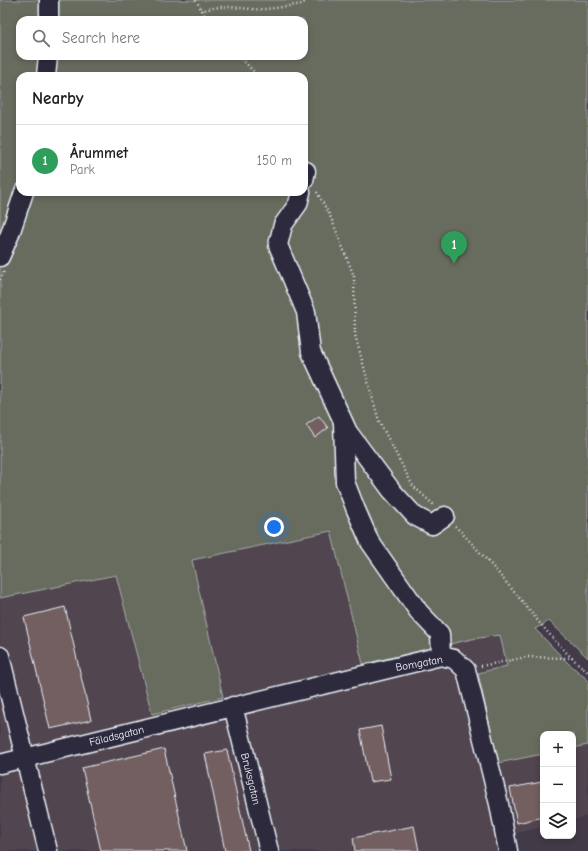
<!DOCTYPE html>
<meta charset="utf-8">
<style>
:root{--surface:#fff;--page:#f6f6f6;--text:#202124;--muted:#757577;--line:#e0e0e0;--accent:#847042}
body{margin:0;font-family:"Comic Neue",sans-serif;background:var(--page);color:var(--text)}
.controls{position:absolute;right:12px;bottom:12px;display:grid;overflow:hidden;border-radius:8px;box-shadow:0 2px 6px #0003}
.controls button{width:36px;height:36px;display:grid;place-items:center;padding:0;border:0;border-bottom:1px solid var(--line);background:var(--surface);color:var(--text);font:20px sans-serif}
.you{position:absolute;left:274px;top:527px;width:14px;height:14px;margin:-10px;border:3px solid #fff;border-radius:50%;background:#1a73e8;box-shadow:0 0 0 6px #1a73e833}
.badge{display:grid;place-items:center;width:26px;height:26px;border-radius:50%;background:var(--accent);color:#fff;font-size:13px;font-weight:700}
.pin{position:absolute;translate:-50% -33px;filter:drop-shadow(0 1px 2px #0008)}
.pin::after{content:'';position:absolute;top:21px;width:14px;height:12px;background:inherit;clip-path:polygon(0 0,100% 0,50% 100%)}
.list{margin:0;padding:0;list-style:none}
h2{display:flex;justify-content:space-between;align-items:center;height:52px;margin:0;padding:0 16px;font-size:17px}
h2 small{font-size:13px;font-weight:400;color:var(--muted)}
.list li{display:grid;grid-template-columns:26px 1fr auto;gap:12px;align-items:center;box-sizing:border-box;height:72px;padding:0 16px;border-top:1px solid var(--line)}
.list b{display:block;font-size:15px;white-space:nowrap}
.list p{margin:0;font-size:13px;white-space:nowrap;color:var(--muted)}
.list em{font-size:13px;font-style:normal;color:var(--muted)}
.icon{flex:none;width:22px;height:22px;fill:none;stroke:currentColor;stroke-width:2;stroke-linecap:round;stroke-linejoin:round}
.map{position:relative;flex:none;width:588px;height:851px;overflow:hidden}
.search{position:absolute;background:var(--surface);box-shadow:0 2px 6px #0003;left:16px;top:16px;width:292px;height:44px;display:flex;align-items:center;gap:10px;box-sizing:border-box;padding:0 14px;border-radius:12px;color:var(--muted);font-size:15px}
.panel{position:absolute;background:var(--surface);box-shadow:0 2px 6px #0003;left:16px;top:72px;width:292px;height:124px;border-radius:12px}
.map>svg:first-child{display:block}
.built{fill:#51454f}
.green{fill:#686c5e;stroke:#a8aeab;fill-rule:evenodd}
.building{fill:#735e60;stroke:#e8f1f8}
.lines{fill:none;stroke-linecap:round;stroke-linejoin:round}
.minor-casing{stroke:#e8f1f8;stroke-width:21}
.path{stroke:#e8f1f8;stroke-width:2.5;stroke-dasharray:1 3;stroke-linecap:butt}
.minor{stroke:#2f2a3d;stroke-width:18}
.labels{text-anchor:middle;stroke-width:4;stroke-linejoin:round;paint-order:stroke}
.street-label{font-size:11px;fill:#e8f1f8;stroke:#2f2a3d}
</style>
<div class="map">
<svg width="588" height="851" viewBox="0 0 588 851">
<rect width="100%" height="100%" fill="#433a48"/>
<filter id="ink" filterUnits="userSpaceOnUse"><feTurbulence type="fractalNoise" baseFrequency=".025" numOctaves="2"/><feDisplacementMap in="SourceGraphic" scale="8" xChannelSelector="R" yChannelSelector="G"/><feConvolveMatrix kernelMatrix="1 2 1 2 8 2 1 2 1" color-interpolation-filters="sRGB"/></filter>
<g filter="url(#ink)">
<g class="built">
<path d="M331,531l32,133 109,-26 28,-3 7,31 -28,7 19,90 45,-9v73l-27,6 2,18h-518v-253l116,-23 36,139 70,-17 -31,-137z"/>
<path d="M588,745v71l-15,4v-72z"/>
</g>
<path class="green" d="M0,0h588v658l-39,-37 -14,8 33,34 20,17v65l-15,3v-14h-30v20l-45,9 -20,-90 29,-7 -7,-31 -28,4 -109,25 -32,-133 -139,29 31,137 -71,17 -36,-139 -116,23zM20,20h284v36h-284zM20,76h284v116h-284z"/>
<g class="building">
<path d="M319,416l9,12 -13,10 -9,-13z"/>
<path d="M65,607l26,113 -41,9 -26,-112z"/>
<path d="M381,726l10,53 -21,3 -10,-52z"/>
<path d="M164,749l23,102h-86l-19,-83z"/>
<path d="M227,750l22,101h-24l-20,-97z"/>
<path d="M542,782l1,35 -26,6 -7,-35z"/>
<path d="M414,826l5,25h-64l-2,-13z"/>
</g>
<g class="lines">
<g class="minor-casing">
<g id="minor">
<path d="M49,20v-20"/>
<path d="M46,76l2,-20"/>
<path d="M304,180l2,-9"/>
<path d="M301,192l-3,12 -15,21 -5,20 28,67 5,40 37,80 44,59 23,25 17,9 13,-9"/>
<path d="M0,257l10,-23 14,-42"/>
<path d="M343,422l2,60 11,28 14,32 49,70 21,22 1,22"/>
<path d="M0,656l48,195"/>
<path id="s1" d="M233,706l36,145"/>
<path id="s2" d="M0,764l441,-108 13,3 12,11 33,134 9,47"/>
</g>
</g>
<g class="path">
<path d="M196,0l11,20"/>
<path d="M201,11c21,-7 32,-3 52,-2 16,1 34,-3 50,-5l3,-4"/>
<path d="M239,56l19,20"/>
<path d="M317,192l14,26 23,58 1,59 24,86 34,65 22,20"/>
<path d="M0,280l4,-9"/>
<path d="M455,526c24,24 45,49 66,74 21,26 41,51 67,72"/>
<path d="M481,666l46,-9 42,1"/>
</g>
<use href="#minor" class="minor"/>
</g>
</g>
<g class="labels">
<g class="street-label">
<text transform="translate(419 663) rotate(-10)" y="4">Bomgatan</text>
<text dy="4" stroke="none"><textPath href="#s2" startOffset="120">Fäladsgatan</textPath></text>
<text dy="4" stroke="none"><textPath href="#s1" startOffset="75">Bruksgatan</textPath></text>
</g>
</g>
</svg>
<div class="controls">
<button>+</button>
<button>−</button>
<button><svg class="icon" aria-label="layers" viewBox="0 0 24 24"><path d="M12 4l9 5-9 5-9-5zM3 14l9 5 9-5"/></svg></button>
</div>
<div class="you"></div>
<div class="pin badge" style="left:454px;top:264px;background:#2e9e5b">1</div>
<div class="search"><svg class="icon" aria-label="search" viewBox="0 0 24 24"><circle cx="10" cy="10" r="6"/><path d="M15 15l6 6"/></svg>Search here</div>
<section class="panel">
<h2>Nearby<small></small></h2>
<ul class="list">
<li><span class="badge" style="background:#2e9e5b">1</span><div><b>Årummet</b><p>Park</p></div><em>150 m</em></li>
</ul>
</section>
</div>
